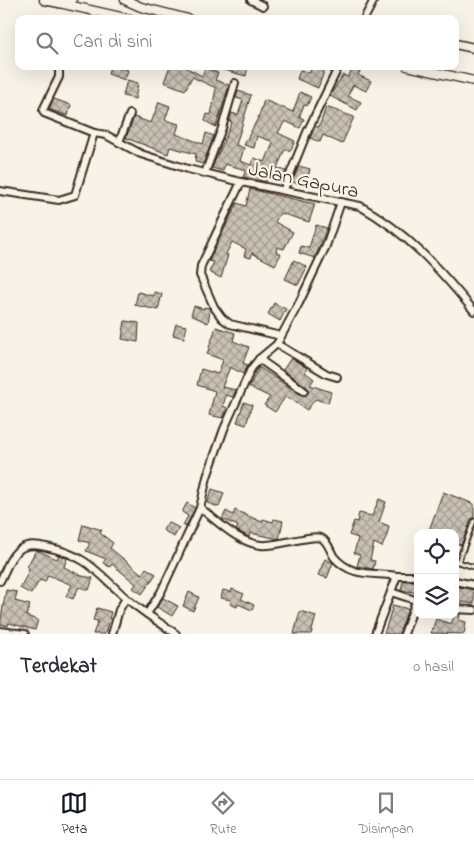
<!DOCTYPE html>
<html lang="id">
<style>
:root{--surface:#fff;--page:#f7f7f7;--text:#2b2b33;--muted:#7c7c81;--line:#e1e1e2;--accent:#111827}
body{margin:0;font-family:"Indie Flower",sans-serif;background:var(--page);color:var(--text)}
.controls{position:absolute;right:15px;bottom:15px;display:grid;overflow:hidden;border-radius:10px;box-shadow:0 5px 20px #0002}
.controls button{width:45px;height:45px;display:grid;place-items:center;padding:0;border:0;border-bottom:1px solid var(--line);background:var(--surface);color:var(--text);font:25px sans-serif}
.list{margin:0;padding:0;list-style:none}
h2{display:flex;justify-content:space-between;align-items:center;height:65px;margin:0;padding:0 20px;font-size:21px}
h2 small{font-size:16px;font-weight:400;color:var(--muted)}
.icon{flex:none;width:28px;height:28px;fill:none;stroke:currentColor;stroke-width:2;stroke-linecap:round;stroke-linejoin:round}
.map{position:relative;flex:none;width:474px;height:634px;overflow:hidden}
.search{position:absolute;background:var(--surface);box-shadow:0 5px 20px #0002;left:15px;right:15px;top:15px;height:55px;display:flex;align-items:center;gap:12px;box-sizing:border-box;padding:0 18px;border-radius:10px;color:var(--muted);font-size:19px}
.sheet{height:145px;background:var(--surface)}
nav{display:flex;justify-content:space-around;align-items:center;box-sizing:border-box;height:70px;border-top:1px solid var(--line);background:var(--surface);font-size:14px;color:var(--muted)}
nav a{display:grid;justify-items:center;gap:2px}
nav .on{color:var(--accent)}
.map>svg:first-child{display:block}
.building{fill:url(#building-cross-hatch);stroke:#3b2a1e}
.lines{fill:none;stroke-linecap:round;stroke-linejoin:round}
.service-casing{stroke:#3b2a1e;stroke-width:7}
.minor-casing{stroke:#3b2a1e;stroke-width:10}
.tertiary-casing{stroke:#3b2a1e;stroke-width:11}
.service{stroke:#f7f3e8;stroke-width:3}
.minor{stroke:#f7f3e8;stroke-width:6}
.tertiary{stroke:#f7f3e8;stroke-width:8}
.labels{text-anchor:middle;stroke-width:4.5;stroke-linejoin:round;paint-order:stroke}
.street-label{font-size:20px;fill:#3b2a1e;stroke:#f7f3e8}
</style>
<div class="map">
<svg width="474" height="634" viewBox="0 0 474 634">
<defs>
<pattern id="building-cross-hatch" width="8" height="8" patternUnits="userSpaceOnUse" patternTransform="scale(1.25)"><rect width="8" height="8" fill="#c8c1b6"/><path d="M0 0l8 8M0 8l8-8" fill="none" stroke="#a49d93"/></pattern>
</defs>
<rect width="100%" height="100%" fill="#f7f3e8"/>
<filter id="ink" filterUnits="userSpaceOnUse"><feTurbulence type="fractalNoise" baseFrequency=".02" numOctaves="2"/><feDisplacementMap in="SourceGraphic" scale="10" xChannelSelector="R" yChannelSelector="G"/><feConvolveMatrix kernelMatrix="1 2 1 2 8 2 1 2 1" color-interpolation-filters="sRGB"/></filter>
<g filter="url(#ink)">
<g class="building">
<path d="M110,66l18,4 -3,10 -17,-6z"/>
<path d="M170,66h13l19,10 3,-8 13,5 -3,7 14,5 -13,42 -11,-6 2,-7 4,1 5,-27 -24,-11 -7,13 -21,-8z"/>
<path d="M216,66h32l-2,10 -30,-8z"/>
<path d="M311,66h15l-8,22 -21,-9 3,-9 10,3z"/>
<path d="M354,66h9l-5,9 13,6 -5,10 -13,-6 -5,11 13,6 -4,8 -27,-14 13,-21 5,2z"/>
<path d="M127,80l11,3 -3,16 -12,-3z"/>
<path d="M238,91l13,4 -15,50 8,3 -4,13 11,4 3,-7 11,4 8,-19 -2,-2 -14,-5 -3,12 -10,-3 15,-29 5,-16 29,12 7,-20 11,5 -4,9 -3,-1 -5,12 5,2 -4,9 -15,-7 -7,12 17,8 -5,10 -5,-2 -8,19 9,3 -4,10 -13,-5 -3,6 -23,-5 3,-7 -21,-6 -2,7 -11,-3 20,-46 -3,-1 3,-8 6,2 5,-15 -7,-2z"/>
<path d="M54,99l17,6 -3,11 -19,-7z"/>
<path d="M159,102l11,4 -5,14 14,4 -3,10 27,10 3,-11 8,3 -11,28 -8,-2 1,-8 -26,-7 -2,7 -42,-16 8,-21 17,6z"/>
<path d="M326,107l28,10 -12,27 -19,-9 -3,7 -10,-4 5,-12 4,1z"/>
<path d="M299,166l11,3 -4,17 -14,-4z"/>
<path d="M250,189l65,15 -6,18 -29,-9 -5,9 18,10 -9,17 -7,-2 -1,5 5,2 -6,11 -23,-12 -1,5 -7,-2 2,-7 -14,-7 -6,12 2,1 -7,23 -12,-6 5,-10 -5,-1 28,-58 9,3z"/>
<path d="M316,225l11,3 -12,30 -16,-5 2,-7 8,2z"/>
<path d="M294,260l13,7 -9,18 -13,-6z"/>
<path d="M138,292l15,4 1,-4 8,2 -4,16 -23,-5z"/>
<path d="M274,303l12,6 -6,12 -12,-7z"/>
<path d="M194,306l10,3v-2l5,1 1,3 -2,12 -17,-8z"/>
<path d="M125,321l14,2 -1,19 -16,-3z"/>
<path d="M176,324l11,2 -3,12 -11,-3z"/>
<path d="M216,327l19,6 -2,8 16,6 -6,16 5,2 -5,9 -13,-7 -8,20 14,3 -3,7 -7,-2 -3,11 4,2 -4,10 -14,-3 6,-24 -18,-6 4,-16 17,5 5,-14 -16,-6z"/>
<path d="M291,358l16,10 -2,4 9,7 -4,6 21,7 -3,11 -13,-4 -8,11 -21,-14 -11,16 -11,-7 6,-8 -21,-10 10,-20 42,28h5l3,-4 -2,-4 -24,-17z"/>
<path d="M244,402l8,3 -6,20 -9,-3z"/>
<path d="M212,489l12,4 -5,14 -12,-4z"/>
<path d="M443,492l31,12v12l-13,29 -6,-2v-10h-27z"/>
<path d="M379,499l7,3 -7,20 10,4 -2,9 -5,12 -8,-4 -4,17 5,1 -2,8 -16,-3 3,-11 -6,-2 4,-15 -9,-3 5,-14 3,1 2,-9 13,3z"/>
<path d="M187,503l8,5 -9,19 -3,-2 5,-9 -6,-4z"/>
<path d="M235,510l27,12 1,-3 10,3 1,-3 9,2 -4,18 -29,-6 -1,4 -13,-7 2,-4 -16,-7 4,-8 7,4z"/>
<path d="M168,522l11,6 -5,9 -11,-7z"/>
<path d="M83,524l19,6 -2,3 13,10 -3,5 32,26 4,-6 10,6 -14,20 -9,-6 3,-4 -24,-20 -2,3 -7,-4 3,-4 -20,-8 4,-8 -11,-3z"/>
<path d="M36,550l21,9 2,-4 8,3 -3,9 18,9 11,2 -4,12 -10,-3 -6,12 -7,-3 6,-11 -24,-10 -3,7 -5,-2 -9,14 -11,-6 7,-13 2,-7 -2,-1z"/>
<path d="M325,559l8,4 -6,15 -9,-3z"/>
<path d="M403,581h15v12l-17,-3z"/>
<path d="M455,586l19,4v14l-11,-2 -1,2h-7z"/>
<path d="M232,589l12,5 -3,5 13,6 -2,5 -14,-6 -1,3 -7,-3 1,-4 -10,-2 2,-8 8,2z"/>
<path d="M6,590l11,2 -2,9 15,4 -4,11 12,4 -3,10 -26,-7 -1,3 -8,-2z"/>
<path d="M189,592l10,5 -6,14 -10,-5z"/>
<path d="M163,598l15,8 -6,10 -15,-9z"/>
<path d="M393,605l15,4 -9,25h-15z"/>
<path d="M97,608l14,4 -6,22h-12l5,-13 -5,-1z"/>
<path d="M300,611l16,5 -5,18h-17z"/>
<path d="M455,614h5l-1,6 7,2 -2,12 -33,-1 5,-14 15,5z"/>
</g>
<g class="lines">
<g class="service-casing">
<g id="service">
<path d="M455,561l19,6"/>
<path d="M458,562l16,-41"/>
</g>
</g>
<g class="minor-casing">
<g id="minor">
<path d="M251,0l12,6"/>
<path d="M364,19l10,-19"/>
<path d="M59,66v11l-16,33 1,3 50,20 12,2 35,19 47,15 53,13 119,24c47,26 81,65 114,105"/>
<path d="M119,142l11,-28"/>
<path d="M205,173l17,-45 13,-45"/>
<path d="M241,182l-24,50 -16,34 -1,9 14,32 8,11 8,6 51,12"/>
<path d="M284,189l24,-59 31,-64"/>
<path d="M0,191l59,9 16,-5 19,-62"/>
<path d="M277,344l50,30 10,3"/>
<path d="M259,359l45,32"/>
<path d="M200,508c18,13 38,35 61,37 15,2 51,-11 60,-7 7,3 9,13 13,19 18,21 39,15 63,19"/>
<path d="M0,581c6,-10 9,-25 20,-32 7,-5 18,-4 26,-2 41,8 51,25 80,51 15,13 33,24 50,36"/>
<path d="M455,581l19,4"/>
<path d="M391,592l27,9"/>
<path d="M455,609l19,1"/>
<path d="M147,614l14,-22 39,-84 7,-31 17,-48 27,-60 8,-10 18,-15 22,-41 27,-57 15,-44"/>
<path d="M0,631l25,3"/>
<path d="M112,634l7,-24 7,-12"/>
<path d="M375,634l22,-58h21"/>
<path d="M404,634l12,-33"/>
</g>
</g>
<g class="tertiary-casing">
<g id="tertiary">
<path d="M44,0l15,3 13,-3"/>
<path d="M125,0l16,7 47,12"/>
<path d="M59,3l71,16"/>
<path d="M455,44l19,4"/>
<path d="M407,66l67,15"/>
</g>
</g>
<use href="#service" class="service"/>
<use href="#minor" class="minor"/>
<use href="#tertiary" class="tertiary"/>
</g>
</g>
<g class="labels">
<g class="street-label">
<text transform="translate(304 179) rotate(12)" y="7">Jalan Gapura</text>
</g>
</g>
</svg>
<div class="controls">
<button><svg class="icon" aria-label="locate" viewBox="0 0 24 24"><circle cx="12" cy="12" r="6"/><path d="M12 2v4M12 18v4M2 12h4M18 12h4"/></svg></button>
<button><svg class="icon" aria-label="layers" viewBox="0 0 24 24"><path d="M12 4l9 5-9 5-9-5zM3 14l9 5 9-5"/></svg></button>
</div>
<div class="search"><svg class="icon" aria-label="search" viewBox="0 0 24 24"><circle cx="10" cy="10" r="6"/><path d="M15 15l6 6"/></svg>Cari di sini</div>
</div>
<section class="sheet">
<h2>Terdekat<small>0 hasil</small></h2>
<ul class="list">
</ul>
</section>
<nav>
<a class="on"><svg class="icon" aria-label="map" viewBox="0 0 24 24"><path d="M3 6l6-2 6 2 6-2v14l-6 2-6-2-6 2zM9 4v14M15 6v14"/></svg>Peta</a>
<a><svg class="icon" aria-label="directions" viewBox="0 0 24 24"><path d="M12 3l9 9-9 9-9-9zM9 14v-3h6M13 9l2 2-2 2"/></svg>Rute</a>
<a><svg class="icon" aria-label="saved" viewBox="0 0 24 24"><path d="M7 4h10v16l-5-4-5 4z"/></svg>Disimpan</a>
</nav>
